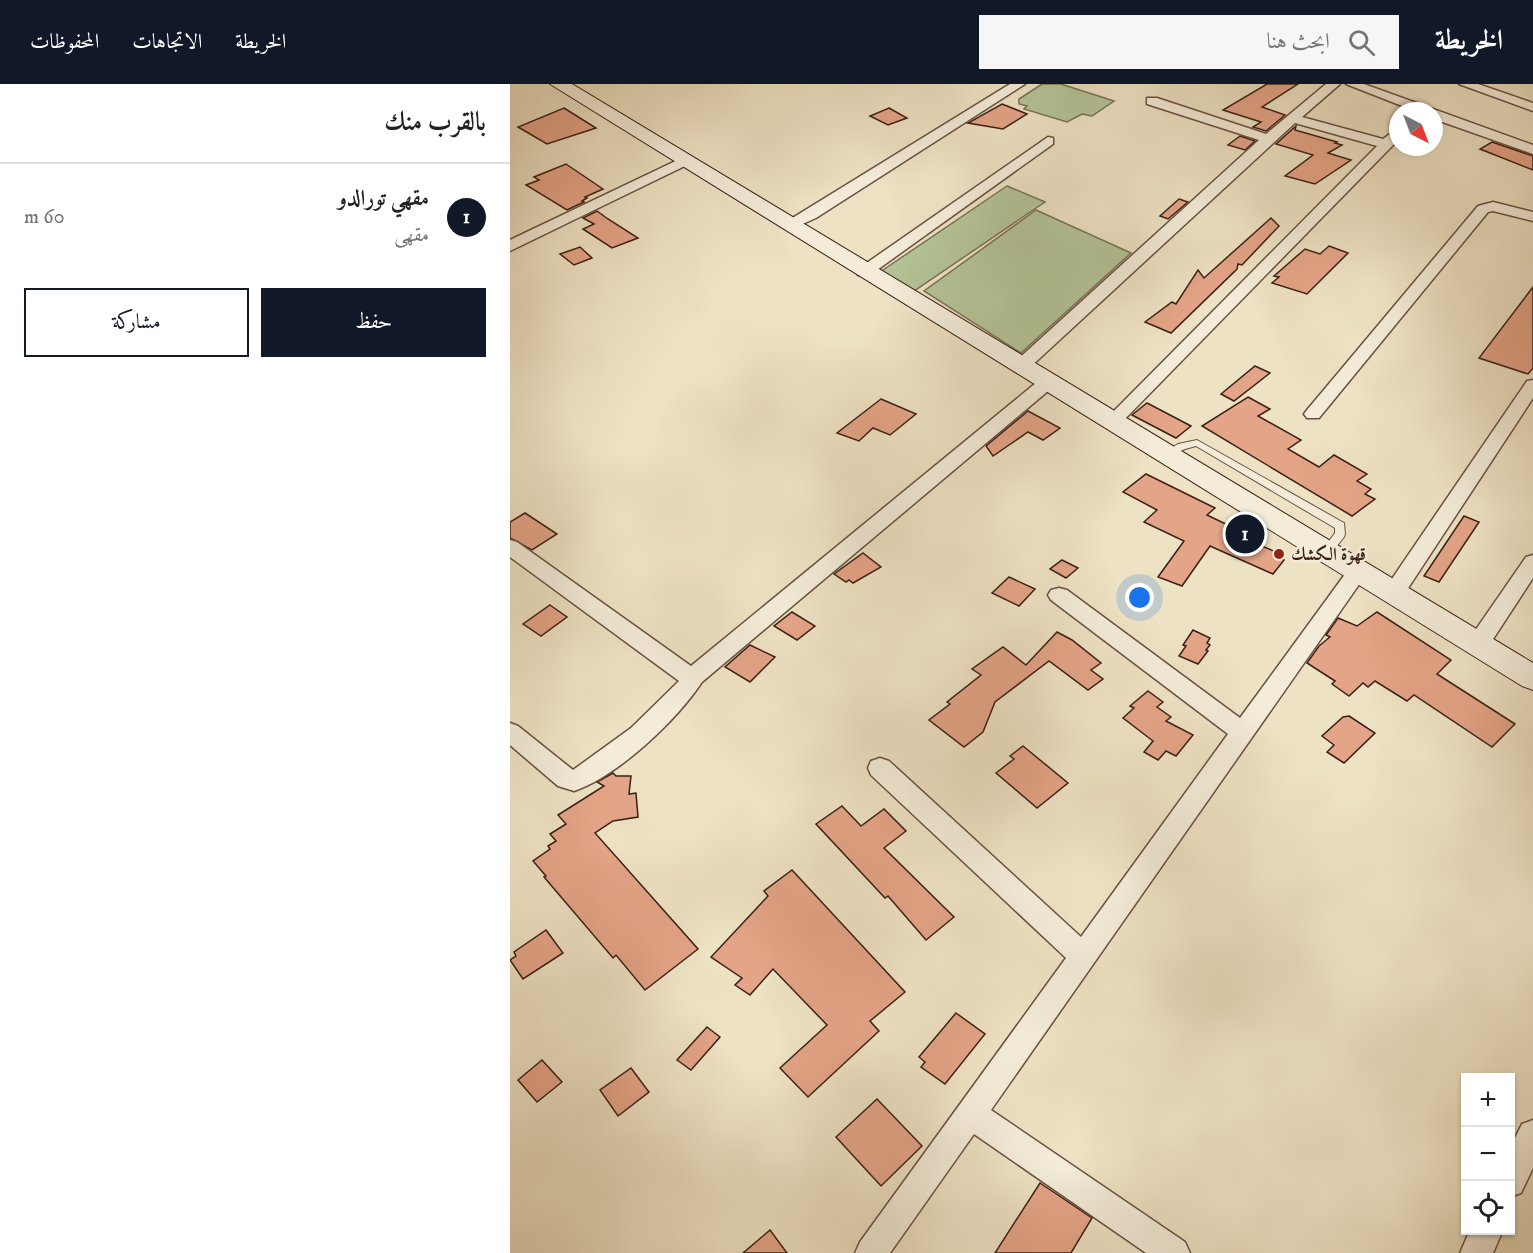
<!DOCTYPE html>
<html lang="ar">
<meta charset="utf-8">
<style>
:root{--surface:#fff;--page:#f6f6f6;--text:#202124;--muted:#757577;--line:#e0e0e0;--accent:#111827}
body{margin:0;font-family:"IM FELL DW Pica",Amiri,serif;background:var(--page);color:var(--text);direction:rtl}
.controls{position:absolute;right:18px;bottom:18px;display:grid;overflow:hidden;border-radius:0px;box-shadow:0 2px 4px #0004}
.controls button{width:54px;height:54px;display:grid;place-items:center;padding:0;border:0;border-bottom:2px solid var(--line);background:var(--surface);color:var(--text);font:30px sans-serif}
.compass{position:absolute;left:879px;top:18px;width:54px;height:54px;border-radius:50%;background:var(--surface);box-shadow:0 2px 4px #0004;rotate:138deg}
.you{position:absolute;left:630px;top:514px;width:21px;height:21px;margin:-15px;border:4px solid #fff;border-radius:50%;background:#1a73e8;box-shadow:0 0 0 9px #1a73e833}
.badge{display:grid;place-items:center;width:39px;height:39px;border-radius:50%;background:var(--accent);color:#fff;font-size:20px;font-weight:700}
.pin{position:absolute;translate:-50% -50%;border:3px solid #fff;box-shadow:0 2px 6px #0006}
.list{margin:0;padding:0;list-style:none}
h2{display:flex;justify-content:space-between;align-items:center;height:78px;margin:0;padding:0 24px;font-size:26px}
h2 small{font-size:20px;font-weight:400;color:var(--muted)}
.list li{display:grid;grid-template-columns:39px 1fr auto;gap:18px;align-items:center;box-sizing:border-box;height:108px;padding:0 24px;border-top:2px solid var(--line)}
.list b{display:block;font-size:22px;white-space:nowrap}
.list p{margin:0;font-size:20px;white-space:nowrap;color:var(--muted)}
.list em{font-size:20px;font-style:normal;color:var(--muted)}
.actions{display:flex;gap:12px;padding:18px 24px}
.actions a{flex:1;padding:14px 0;border:2px solid var(--accent);border-radius:0px;text-align:center;font-size:21px;color:var(--accent)}
.actions .main{background:var(--accent);color:#fff}
.icon{flex:none;width:33px;height:33px;fill:none;stroke:currentColor;stroke-width:2;stroke-linecap:round;stroke-linejoin:round}
.map{position:relative;flex:none;width:1023px;height:1169px;overflow:hidden;direction:ltr}
header{display:flex;align-items:center;gap:36px;box-sizing:border-box;height:84px;padding:0 30px;background:var(--accent);color:#fff}
header strong{font-size:28px}
nav{display:flex;gap:33px;margin-inline-start:auto;font-size:21px}
.search{width:420px;height:54px;background:var(--page);display:flex;align-items:center;gap:15px;box-sizing:border-box;padding:0 21px;border-radius:0px;color:var(--muted);font-size:22px}
main{display:flex}
aside{flex:1;background:var(--surface)}
.map>svg:first-child{display:block}
.green{fill:#b4c498;stroke:#787256;stroke-width:1.5}
.building{fill:#e4a487;stroke:#3b1f15;stroke-width:1.5}
.lines{fill:none;stroke-linecap:round;stroke-linejoin:round}
.lane-casing{stroke:#685041;stroke-width:2}
.street-casing{stroke:#685041;stroke-width:3}
.secondary-casing{stroke:#3b1f15;stroke-width:2}
.lane{fill:#f4ecd9;fill-rule:evenodd}
.street{fill:#f4ecd9;fill-rule:evenodd}
.secondary{fill:#f4ecd9;fill-rule:evenodd}
.poi-dot{fill:#8f2418;stroke:#f4ecd9;stroke-width:2}
.labels{text-anchor:middle;stroke-width:5;stroke-linejoin:round;paint-order:stroke}
.poi-label{font-size:18px;font-weight:bold;fill:#3b1f15;stroke:#f4ecd9;text-anchor:start}
</style>
<header>
<strong>الخريطة</strong>
<div class="search"><svg class="icon" aria-label="search" viewBox="0 0 24 24"><circle cx="10" cy="10" r="6"/><path d="M15 15l6 6"/></svg>ابحث هنا</div>
<nav><a>الخريطة</a><a>الاتجاهات</a><a>المحفوظات</a></nav>
</header>
<main>
<div class="map">
<svg width="1023" height="1169" viewBox="0 0 1023 1169">
<rect width="100%" height="100%" fill="#eee2c4"/>
<filter id="stains"><feTurbulence type="fractalNoise" baseFrequency=".00333" numOctaves="4"/><feColorMatrix values="0 0 0 0 .2 0 0 0 0 .09 0 0 0 0 .02 0 0 0 .5 -.17"/></filter>
<radialGradient id="worn" r=".72"><stop offset=".6" stop-color="#630" stop-opacity="0"/><stop offset="1" stop-color="#630" stop-opacity=".3"/></radialGradient>
<g class="green">
<path d="M532,0h19l53,17 -22,15 -10,-2 -15,8 -43,-13 3,-3 -8,-2v-5z"/>
<path d="M497,102l38,16 -131,89 -34,-19z"/>
<path d="M526,126l95,43 -110,100 -97,-62z"/>
</g>
<g class="building">
<path d="M757,0h31l-36,23 23,8 -19,16 -13,-4 8,-5 -38,-12z"/>
<path d="M492,20l25,10 -24,15 -35,-6z"/>
<path d="M54,24l32,20 -49,16 -29,-17z"/>
<path d="M379,24l18,10 -19,7 -18,-9z"/>
<path d="M786,42l-1,4 42,12 -2,1 7,2 -14,8 23,7 -36,24 -30,-8 28,-21 -37,-11z"/>
<path d="M730,52l15,5 -10,9 -17,-5z"/>
<path d="M982,58l41,14v14l-53,-21z"/>
<path d="M56,80l37,25 -18,8 2,1 -5,3 2,1 -17,8 -41,-25 13,-5 -5,-3z"/>
<path d="M669,115l9,3 -20,17 -8,-3z"/>
<path d="M87,127l11,8 30,19 -26,10 -29,-19 11,-5 -11,-6z"/>
<path d="M761,134l8,8 -37,39 -4,-1 -1,5 -66,64 -26,-11 27,-20 4,2 22,-34 6,8z"/>
<path d="M819,162l19,7 -41,41 -35,-11 7,-6 -5,-1 31,-27 15,5z"/>
<path d="M70,163l12,11 -18,7 -14,-11z"/>
<path d="M1023,203v81l-5,6 -49,-16z"/>
<path d="M745,282l15,7 -36,28 -13,-7z"/>
<path d="M738,313l22,12 -12,7 43,24 -13,9 31,18 15,-12 33,19 -10,7 14,8 -6,5 10,5 -23,17 -150,-90z"/>
<path d="M371,315l35,15 -26,21 -17,-7 -14,13 -22,-8z"/>
<path d="M637,319l44,23 -15,12 -44,-23z"/>
<path d="M518,327l32,17 -17,12 -15,-8 -35,24 -7,-10z"/>
<path d="M636,390l69,34 -8,7 21,10 -4,5 52,22 -3,3 11,5 -11,14 -63,-28 -28,40 -24,-9 26,-36 -40,-19 13,-12 -34,-18z"/>
<path d="M15,429l32,21 -25,16 -22,-12v-16z"/>
<path d="M954,432l15,6 -40,60 -15,-6z"/>
<path d="M353,469l18,14 -28,16 -4,-3 -3,2 -12,-8z"/>
<path d="M552,476l16,8 -12,10 -16,-9z"/>
<path d="M499,493l26,12 -16,17 -27,-13z"/>
<path d="M40,521l17,12 -26,19 -18,-12z"/>
<path d="M282,528l23,14 -18,14 -23,-14z"/>
<path d="M867,528l74,48 -14,14 78,50 -23,23 -78,-52 -7,6 -32,-20 -7,6 -5,-4 -14,13 -17,-12 3,-3 -28,-18 12,-17 11,-9 -4,-2 12,-17 19,8z"/>
<path d="M683,546l17,8 -3,5 3,2 -4,5 2,1 -10,13 -19,-8 7,-10 -3,-1z"/>
<path d="M547,548l15,8 29,23 -10,7 12,9 -15,11 -39,-29 -54,41 -12,30 -19,15 -35,-27 21,-16 -3,-2 34,-27 -9,-6 31,-22 23,18z"/>
<path d="M240,561l25,12 -25,25 -25,-15z"/>
<path d="M638,607l15,11 -6,5 14,10 -5,4 27,14 -17,21 -10,-5 -8,9 -14,-8 9,-11 -30,-23 11,-10 -4,-2z"/>
<path d="M839,632l26,17 -31,30 -17,-11 7,-7 -12,-9 21,-19z"/>
<path d="M513,662l45,37 -31,25 -41,-35 18,-14 -4,-3z"/>
<path d="M103,689l3,3h15l-2,18 7,-1 2,24 -25,4 -18,12 103,116 -53,41 -29,-35 -3,3 -69,-81 2,-1 -13,-15 17,-12 -2,-3 8,-5 -6,-7 16,-10 -8,-9 46,-29 -7,-4z"/>
<path d="M332,722l19,20 23,-17 22,22 -22,17 70,69 -28,23 -38,-44 -3,2 -69,-74z"/>
<path d="M282,786l113,122 -35,29 9,10 -71,66 -28,-29 47,-43 -54,-56 -23,26 -15,-10 7,-7 -31,-21 57,-61 -4,-5z"/>
<path d="M36,846l17,23 -40,26 -13,-19 6,-4 -2,-4z"/>
<path d="M446,929l29,21 -40,50 -24,-17 4,-5 -6,-5z"/>
<path d="M197,943l13,10 -29,33 -14,-10z"/>
<path d="M32,976l20,22 -25,20 -19,-22z"/>
<path d="M121,984l18,24 -31,24 -18,-26z"/>
<path d="M367,1015l45,47 -41,40 -45,-49z"/>
<path d="M530,1099l52,35 -21,35h-76z"/>
<path d="M260,1146l17,23h-44z"/>
</g>
<g class="lines">
<g class="lane-casing">
<path id="lane" d="M687,356l147,83 1,11 -1,3 -14,18h-8l-1,-3 14,-19v-5l-139,-82 -11,3 -18,8 -5,-3 16,-10z"/>
</g>
<g class="street-casing">
<g id="street">
<path d="M500,0h15l-209,134 -27,12 -8,-5z"/>
<path d="M816,0h14l-38,33 81,22 15,-11v12l-279,285h-12l-3,-4 273,-275 -82,-23 -268,247h-12l-3,-4 3,-4 244,-222 -112,-36v-6h10l109,36z"/>
<path d="M836,0h18l169,61v9l-99,-35v-8h-19z"/>
<path d="M949,0h19l55,19v8z"/>
<path d="M538,53l5,1v6l-183,131h-12l-2,-3 2,-3z"/>
<path d="M176,72l5,1v6l-181,88v-11z"/>
<path d="M983,118l40,10v9l-40,-10 -5,1 -169,206h-12l-3,-4 3,-4 171,-204z"/>
<path d="M538,293l9,5 -3,4 -352,296c-25,38 -84,94 -128,109l-16,-5 -48,-41v-22l8,3 55,44 58,-42 48,-47 -169,-124v-17l7,2 174,124 351,-288z"/>
<path d="M1023,296v18l-132,201 -8,2 -8,-2 -3,-5 3,-5 142,-208z"/>
<path d="M1023,471v23l-47,72 -8,2 -8,-2 -3,-6 3,-6 56,-81z"/>
<path d="M848,480l7,2 3,5 -3,5 -374,534 194,132 5,11h-44l-172,-119 -84,119h-35l5,-11 206,-284 -195,-183 -3,-7 3,-7 9,-3 9,3 192,176 147,-203 -177,-134 -3,-5 3,-5 8,-2 8,2 173,128 111,-152z"/>
<path d="M1023,1036v48l-12,25 -11,4v-49l12,-24z"/>
<path d="M960,1146h33l-10,23h-33z"/>
</g>
</g>
<g class="secondary-casing">
<path id="secondary" d="M40,0h22l961,579v27l-11,-4z"/>
</g>
<use href="#lane" class="lane"/>
<use href="#street" class="street"/>
<use href="#secondary" class="secondary"/>
</g>
<circle class="poi-dot" cx="769" cy="470" r="6"/>
<g class="labels">
<g class="poi-label">
<text x="781" y="476">قهوة الكشك</text>
</g>
</g>
<rect width="100%" height="100%" filter="url(#stains)"/>
<rect width="100%" height="100%" fill="url(#worn)"/>
</svg>
<div class="controls">
<button>+</button>
<button>−</button>
<button><svg class="icon" aria-label="locate" viewBox="0 0 24 24"><circle cx="12" cy="12" r="6"/><path d="M12 2v4M12 18v4M2 12h4M18 12h4"/></svg></button>
</div>
<svg class="compass" viewBox="-18 -18 36 36"><path d="M0-13l5 13h-10z" fill="#e53935"/><path d="M0 13l5-13h-10z" fill="#757577"/></svg>
<div class="you"></div>
<div class="pin badge" style="left:735px;top:450px">1</div>
</div>
<aside>
<h2>بالقرب منك<small></small></h2>
<ul class="list">
<li><span class="badge">1</span><div><b>مقهي تورالدو</b><p>مقهى</p></div><em>60 m</em></li>
</ul>
<div class="actions"><a class="main">حفظ</a><a>مشاركة</a></div>
</aside>
</main>
